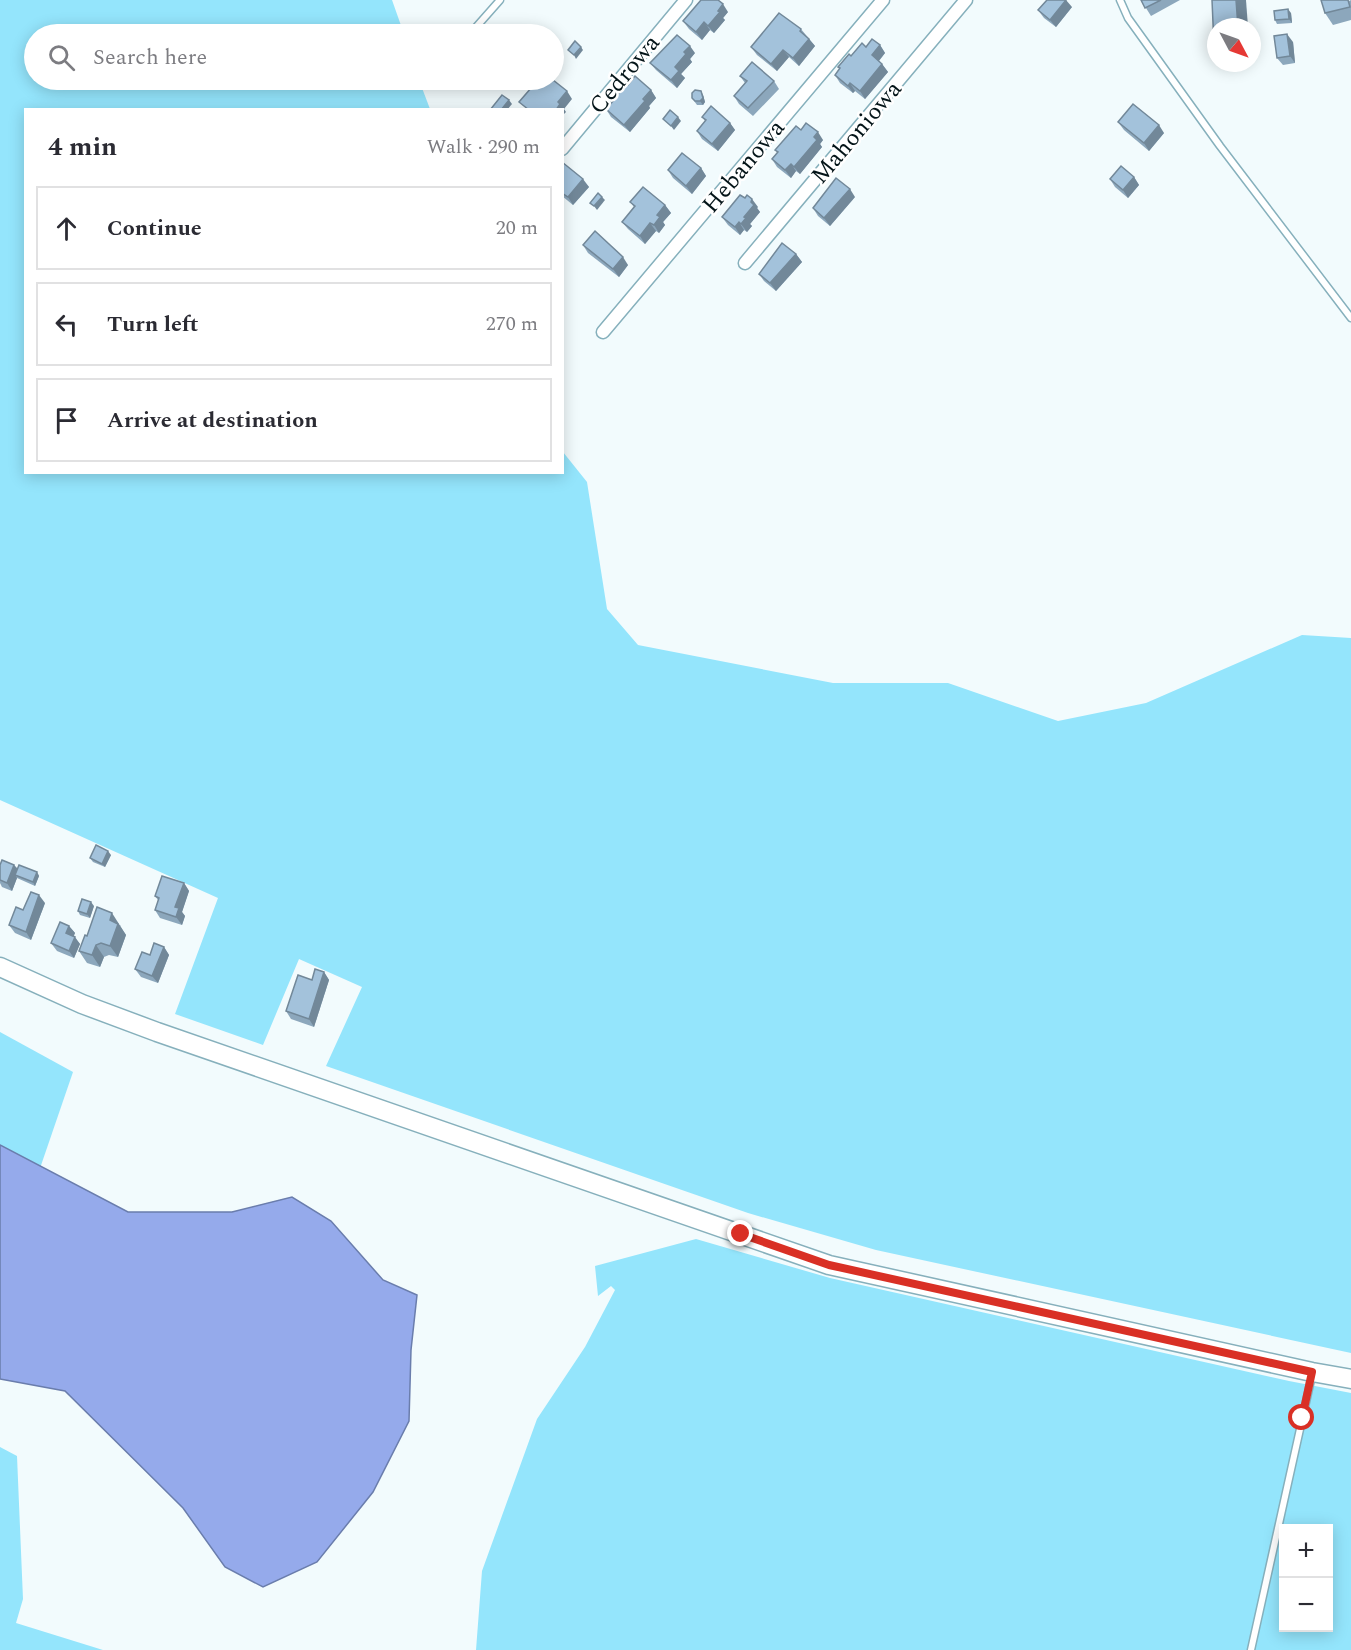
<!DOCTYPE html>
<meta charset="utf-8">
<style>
:root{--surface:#fff;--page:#f7f7f7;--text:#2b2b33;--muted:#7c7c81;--line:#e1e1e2}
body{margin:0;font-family:Spectral,serif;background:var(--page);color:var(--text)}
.controls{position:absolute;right:18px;bottom:18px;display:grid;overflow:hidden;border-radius:0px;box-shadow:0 3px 15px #0003}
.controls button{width:54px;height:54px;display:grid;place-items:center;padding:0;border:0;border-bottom:2px solid var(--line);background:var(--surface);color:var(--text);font:30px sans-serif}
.compass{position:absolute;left:1207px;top:18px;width:54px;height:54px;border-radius:50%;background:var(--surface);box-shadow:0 3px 15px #0003;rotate:131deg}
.stop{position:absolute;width:18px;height:18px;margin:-14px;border:4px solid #d93025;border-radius:50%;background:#fff}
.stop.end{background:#d93025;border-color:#fff;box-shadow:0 2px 6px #0008}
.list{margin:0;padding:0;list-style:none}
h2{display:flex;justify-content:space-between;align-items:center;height:78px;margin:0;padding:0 24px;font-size:26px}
h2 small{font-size:20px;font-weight:400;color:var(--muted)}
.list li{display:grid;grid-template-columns:39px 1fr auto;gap:18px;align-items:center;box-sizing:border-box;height:84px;margin:0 12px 12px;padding:0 12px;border:2px solid var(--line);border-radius:0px}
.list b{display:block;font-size:22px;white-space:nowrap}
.list em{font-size:20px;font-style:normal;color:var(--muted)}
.icon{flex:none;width:33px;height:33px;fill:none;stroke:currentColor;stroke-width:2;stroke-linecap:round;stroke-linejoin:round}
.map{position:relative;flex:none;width:1351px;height:1650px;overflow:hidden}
.search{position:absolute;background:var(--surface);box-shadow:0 3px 15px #0003;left:24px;top:24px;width:540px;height:66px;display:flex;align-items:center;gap:15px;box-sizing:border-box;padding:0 21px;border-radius:33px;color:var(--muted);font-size:22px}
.panel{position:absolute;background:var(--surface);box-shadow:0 3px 15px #0003;left:24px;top:108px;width:540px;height:366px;border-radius:0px}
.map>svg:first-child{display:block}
.green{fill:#94e5fc;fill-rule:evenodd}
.water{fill:#95aaeb;stroke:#6a7dac;stroke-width:1.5}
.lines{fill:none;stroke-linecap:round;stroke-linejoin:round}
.lane-casing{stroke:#86b0bc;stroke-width:9}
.street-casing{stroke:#86b0bc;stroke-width:15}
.secondary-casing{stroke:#86b0bc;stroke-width:21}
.lane{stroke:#fff;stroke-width:6}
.street{stroke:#fff;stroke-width:12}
.secondary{stroke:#fff;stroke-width:18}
.wall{fill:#8ca7bc}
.shaded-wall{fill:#728899}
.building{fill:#a3c2db;stroke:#728899;stroke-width:1.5}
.route{stroke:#d93025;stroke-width:8}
.labels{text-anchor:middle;stroke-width:5;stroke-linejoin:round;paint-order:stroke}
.street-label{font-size:24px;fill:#041418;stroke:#fff}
</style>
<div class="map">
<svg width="1351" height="1650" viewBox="0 0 1351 1650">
<rect width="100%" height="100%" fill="#f2fbfd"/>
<g class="green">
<path d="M0,0h392l12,34h-370v46h385l11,29 -404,1v362h536l1,-20 24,30 20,127 31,36 195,38h115l110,38 88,-18 156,-68 49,3v715l-475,-103 -128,-37 -422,-147 36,-79 -63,-28 -36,86 -88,-31 43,-116 -218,-98z"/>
<path d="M0,1032l73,40 -73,213z"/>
<path d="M696,1239l134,39 459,103 62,12v257h-875l6,-79 55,-152 48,-72 30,-57 -4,-4 -13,10 -3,-30zM1284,1528h44v100h-44z"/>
<path d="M0,1447l17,9 6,143 -7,24 87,27h-103z"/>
</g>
<path class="water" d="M0,1145l128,67h104l60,-15 39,24 52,59 34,15 -6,55 -2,71 -36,71 -56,70 -54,25 -38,-20 -42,-59 -118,-117 -65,-12z"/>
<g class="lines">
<g class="lane-casing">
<g id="lane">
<path d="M1120,0l8,18 92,128 131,172"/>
<path d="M470,34l30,-34"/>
<path d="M1251,1650l61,-275"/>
</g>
</g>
<g class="street-casing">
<g id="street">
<path d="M562,149l124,-149"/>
<path d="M745,263l221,-263"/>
<path d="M603,332l280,-332"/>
</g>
</g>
<g class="secondary-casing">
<path id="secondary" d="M0,967l82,37 75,28 672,233 483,107 39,7"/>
</g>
<use href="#lane" class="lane"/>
<use href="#street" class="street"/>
<use href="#secondary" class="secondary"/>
</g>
<g class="wall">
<path d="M1141,0h39l-29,16z"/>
<path d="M1351,0v20l-18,5 -8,-12z"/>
<path d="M1072,7l-16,20 -12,-9 -6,-8z"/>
<path d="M728,12l-5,6 2,2 -11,13 -4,-3 -8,10 -13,-11 -6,-8z"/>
<path d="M1291,13l1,10 -15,1 -2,-4z"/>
<path d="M801,29l14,17 -16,20 -10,-9 -12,14 -20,-16 -6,-8z"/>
<path d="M1293,42l2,21 -12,2 -6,-7z"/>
<path d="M880,45l5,8 -6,8 3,3 6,8 -23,27 -10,-8 -2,2 -13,-10 -5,-8 5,-6 -2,-2 13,-11 15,-9z"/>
<path d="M695,53l-5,6 2,3 -11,12 4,4 -8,10 -21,-18 -6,-7z"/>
<path d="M740,76l34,5 5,8 -26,27 -14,-12 -5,-8 11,-13z"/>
<path d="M628,85l23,5 5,8 -7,8 1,2 -20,24 -19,-15 -5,-8 7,-8 -2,-3z"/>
<path d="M703,95l2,7 -2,3h-6l-5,-7z"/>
<path d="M702,117l28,6 5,7 -17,21 -16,-12 -5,-8 8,-10z"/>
<path d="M1118,122l46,11 -15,18 -25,-21z"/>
<path d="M801,130l22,10 -3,4 2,3 -22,27 -4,-3 -5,7 -14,-11 -5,-8 5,-7 -2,-2z"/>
<path d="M562,162l27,25 -16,18 -11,-9z"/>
<path d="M701,168l5,8 -14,18 -19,-16 -5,-8z"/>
<path d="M1134,177l5,8 -11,13 -13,-11 -5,-8z"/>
<path d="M855,197l-25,29 -12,-10 -5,-8z"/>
<path d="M630,202l35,3 6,8 -8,9 2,3 -6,8 -3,-2 -11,13 -17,-15 -6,-7 12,-15z"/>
<path d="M758,207l-1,1 3,4 -10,12 2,2 -5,6 -3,-2 -4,5 -12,-10 -6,-8z"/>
<path d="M583,245l45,20 -9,12 -31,-24z"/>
<path d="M796,254l6,8 -26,29 -12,-10 -5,-7z"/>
<path d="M111,855l-6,12 -12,-5 -3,-4z"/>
<path d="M0,865h14l4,4 19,3 2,4 -4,10 -18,-8 -5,13 -10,-4 -2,-4z"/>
<path d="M184,883l5,8 -7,21 3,4 -3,9 -22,-7 -5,-8 3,-10 -3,-4z"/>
<path d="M45,903l-14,37 -16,-7 -6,-8 14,-15z"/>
<path d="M94,906l-4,12 -10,-3 -2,-4z"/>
<path d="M121,925l-1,1 6,9 -8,22 -9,-2 -5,2 -4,10 -13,-4 -8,-12 8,-15z"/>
<path d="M69,926l6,7 -2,3 7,8 -6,14 -17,-7 -6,-8z"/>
<path d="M164,947l5,8 -11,28 -17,-6 -6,-8z"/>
<path d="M324,972l5,8 -15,47 -23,-8 -5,-8 26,-31z"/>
</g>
<g class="shaded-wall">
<path d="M1066,0l6,7 -16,20 -6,-7z"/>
<path d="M1236,0h10l2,27h-10z"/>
<path d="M723,4l5,8 -5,6 2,2 -11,13 -6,-7z"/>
<path d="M1288,9l3,4 1,10 -3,-4z"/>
<path d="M704,22l6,8 -8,10 -6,-8z"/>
<path d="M1287,34l6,8 2,21 -5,-7z"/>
<path d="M809,39l6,7 -16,20 -6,-8z"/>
<path d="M880,45l5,8 -8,10 -5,-8z"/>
<path d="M690,46l5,7 -5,6 2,3 -11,12 4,4 -8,10 -6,-8 4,-13 9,-15z"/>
<path d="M581,47l2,3 -7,9 -2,-4z"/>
<path d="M783,50l6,7 -12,14 -6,-7z"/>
<path d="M882,64l6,8 -23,27 -5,-8z"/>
<path d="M850,83l5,8 -2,2 -5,-7z"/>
<path d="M651,90l5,8 -7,8 1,2 -20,24 -6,-7z"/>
<path d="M567,91l5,8 -8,10 2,3 -4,4v-6h-6l2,-8z"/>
<path d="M701,91l2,4 2,7 -2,3 -3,-4z"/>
<path d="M509,100l3,4 -5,6h-6z"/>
<path d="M678,117l3,4 -7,9 -3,-4z"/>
<path d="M730,123l5,7 -17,21 -6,-7z"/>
<path d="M1159,125l5,8 -15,18 -5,-8z"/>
<path d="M818,132l5,8 -3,4 2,3 -22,27 -6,-7z"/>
<path d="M791,164l5,7 -5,7 -6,-8z"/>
<path d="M701,168l5,8 -14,18 -6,-8z"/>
<path d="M1134,177l5,8 -11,13 -5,-8z"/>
<path d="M583,179l6,8 -16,18 -5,-8z"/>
<path d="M850,189l5,8 -25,29 -6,-8z"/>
<path d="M602,197l3,3 -8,10 -3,-4z"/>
<path d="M752,199l6,8 -1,1 3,4 -10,12 2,2 -5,6 -6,-8z"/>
<path d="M665,205l6,8 -8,9 2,3 -6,8 -5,-8 3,-10z"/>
<path d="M739,222l5,8 -4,5 -5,-8z"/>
<path d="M650,223l6,8 -11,13 -5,-8z"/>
<path d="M796,254l6,8 -26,29 -6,-8z"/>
<path d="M623,257l5,8 -9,12 -6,-8z"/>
<path d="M108,851l3,4 -6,12 -3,-3z"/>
<path d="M14,865l6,7 -5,3 2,3 -5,13 -5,-8z"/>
<path d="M37,872l2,4 -4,10 -2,-4z"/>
<path d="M184,883l5,8 -7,21 3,4 -3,9 -6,-8 -1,-10z"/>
<path d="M39,895l6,8 -14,37 -5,-8z"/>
<path d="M91,902l3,4 -4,12 -3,-4z"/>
<path d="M112,913l14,22 -8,22 -8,-11v-26z"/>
<path d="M69,926l6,7 -3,8 -6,-8z"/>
<path d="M75,937l5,7 -6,14 -5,-7z"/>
<path d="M96,945l8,12 -4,10 -8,-12z"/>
<path d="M164,947l5,8 -11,28 -6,-7z"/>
<path d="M324,972l5,8 -15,47 -5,-8z"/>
</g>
<g class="building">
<path d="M701,0h17l5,4 -5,7 2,1 -12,14 -4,-4 -8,10 -13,-11z"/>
<path d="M1047,0h19l-16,20 -12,-10z"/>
<path d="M1141,0h20l-16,8z"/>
<path d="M1212,0h24l2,27h-22v19h-2z"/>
<path d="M1321,0h27l2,7 -25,6z"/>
<path d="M1288,9l1,10 -14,1 -1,-9z"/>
<path d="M779,13l22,16 -1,2 9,8 -16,19 -10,-8 -12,14 -20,-17z"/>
<path d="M496,25l12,9h-20z"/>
<path d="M1287,34l3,22 -13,2 -3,-22z"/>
<path d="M677,35l13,11 -6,6 2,2 -11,13 4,4 -8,9 -21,-17z"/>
<path d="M872,39l8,6 -8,10 10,9 -22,27 -10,-8 -2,3 -13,-11 5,-7 -2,-1 11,-13 2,2 11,-13 4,4z"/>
<path d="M575,41l6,6 -7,8 -6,-5z"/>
<path d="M752,62l22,19 -26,27 -14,-12 13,-15 -7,-5z"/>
<path d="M635,76l16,14 -8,9 2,2 -21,24 -18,-16 8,-9 -3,-2 6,-6 2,1 7,-9 2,1z"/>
<path d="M538,80h15l14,11 -9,11 2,2 -4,6 -4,-1v1h-23l-10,-8z"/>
<path d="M695,90l6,1 2,7 -3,3h-5l-3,-3v-5z"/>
<path d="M502,95l7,5 -8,10h-11z"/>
<path d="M1133,104l26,21 -15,18 -26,-21z"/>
<path d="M711,106l19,17 -18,21 -15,-13 9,-11 -4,-3z"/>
<path d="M670,110l8,7 -7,9 -8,-7z"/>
<path d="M806,123l12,9 -4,5 3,3 -23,27 -3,-3 -6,6 -13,-11 6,-7 -3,-2 21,-24 5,4z"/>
<path d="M682,153l19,15 -15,18 -18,-16z"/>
<path d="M562,162l21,17 -15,18 -6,-4z"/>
<path d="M1121,166l13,11 -11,13 -13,-11z"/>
<path d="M836,178l14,11 -26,29 -11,-10z"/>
<path d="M643,187l22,18 -8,10 3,2 -6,8 -4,-2 -10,13 -18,-14 13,-16 -5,-4z"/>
<path d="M598,193l4,4 -8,9 -4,-3z"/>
<path d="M740,195l5,3 2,-3 5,4 -1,3 3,3 -10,12 2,1 -5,6 -2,-2 -4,5 -13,-10z"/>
<path d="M595,231l28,26 -10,12 -30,-24z"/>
<path d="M782,243l14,11 -26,29 -11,-9z"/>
<path d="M96,845l12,6 -6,13 -12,-6z"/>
<path d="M2,860l12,5 -7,18 -7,-3v-15z"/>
<path d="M19,865l18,7 -4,10 -18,-7z"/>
<path d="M162,876l22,7 -9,24 4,1 -3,9 -21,-7 4,-12 -4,-2z"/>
<path d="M31,892l8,3 -13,37 -17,-7 7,-18 7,3z"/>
<path d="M82,899l9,3 -4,12 -9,-3z"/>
<path d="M97,907l15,6 -2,7 8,4 -8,22 -9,-3 -5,2 -4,10 -13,-4 6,-16 2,1z"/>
<path d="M60,922l9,4 -3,7 9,4 -6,14 -18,-8z"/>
<path d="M154,943l10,4 -12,29 -17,-7 7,-17 8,3z"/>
<path d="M315,969l9,3 -15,47 -23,-8 12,-36 14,5z"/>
</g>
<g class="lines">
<path class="route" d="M741,1234l88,31 483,107 -10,46"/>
</g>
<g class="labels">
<g class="street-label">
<text transform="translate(624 74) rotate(-50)" y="8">Cedrowa</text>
<text transform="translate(856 132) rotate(-50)" y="8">Mahoniowa</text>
<text transform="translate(743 166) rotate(-50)" y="8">Hebanowa</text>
</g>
</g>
</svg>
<div class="controls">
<button>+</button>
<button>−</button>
</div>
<svg class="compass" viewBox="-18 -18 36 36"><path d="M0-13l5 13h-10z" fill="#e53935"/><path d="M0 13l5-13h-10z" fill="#7c7c81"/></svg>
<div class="stop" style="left:1302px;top:1418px"></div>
<div class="stop end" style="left:741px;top:1234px"></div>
<div class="search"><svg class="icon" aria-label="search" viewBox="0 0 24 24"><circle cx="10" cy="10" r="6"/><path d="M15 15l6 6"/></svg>Search here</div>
<section class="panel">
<h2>4 min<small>Walk · 290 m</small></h2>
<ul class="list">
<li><svg class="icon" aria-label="ahead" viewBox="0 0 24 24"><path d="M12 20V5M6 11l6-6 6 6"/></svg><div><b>Continue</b></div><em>20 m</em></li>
<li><svg class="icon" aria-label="left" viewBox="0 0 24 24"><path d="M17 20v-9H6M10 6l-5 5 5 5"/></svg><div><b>Turn left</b></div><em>270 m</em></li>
<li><svg class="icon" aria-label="arrive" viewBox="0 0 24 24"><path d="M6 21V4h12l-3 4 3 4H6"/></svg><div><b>Arrive at destination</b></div></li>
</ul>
</section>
</div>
